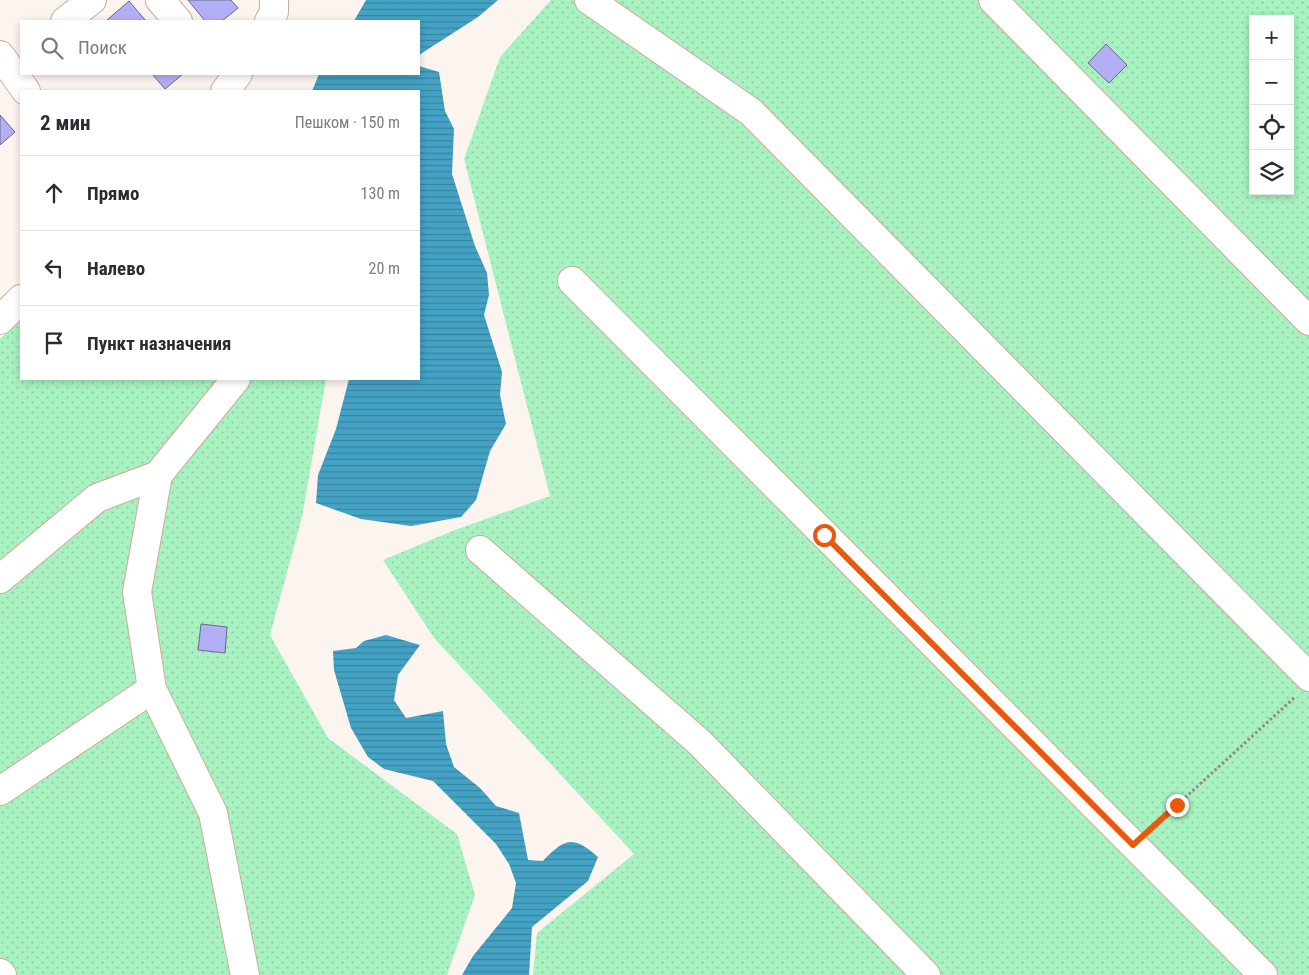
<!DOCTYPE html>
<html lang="ru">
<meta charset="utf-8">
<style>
:root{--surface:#fff;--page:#f2f2f3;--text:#2b2b33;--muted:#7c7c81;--line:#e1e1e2}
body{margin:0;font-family:"Roboto Condensed",sans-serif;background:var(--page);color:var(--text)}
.controls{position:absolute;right:15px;top:15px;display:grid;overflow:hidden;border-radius:0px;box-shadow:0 2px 8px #0003}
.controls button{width:45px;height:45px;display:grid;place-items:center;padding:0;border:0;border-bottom:1px solid var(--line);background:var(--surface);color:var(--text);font:25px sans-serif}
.stop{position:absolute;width:15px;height:15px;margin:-11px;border:4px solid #ea580c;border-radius:50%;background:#fff}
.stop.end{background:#ea580c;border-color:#fff;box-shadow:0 1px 5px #0008}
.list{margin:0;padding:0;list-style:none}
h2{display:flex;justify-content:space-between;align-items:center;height:65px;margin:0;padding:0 20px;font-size:21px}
h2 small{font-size:16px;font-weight:400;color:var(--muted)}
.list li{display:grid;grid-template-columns:32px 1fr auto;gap:15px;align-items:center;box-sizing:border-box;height:75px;padding:0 20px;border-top:1px solid var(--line)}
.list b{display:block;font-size:19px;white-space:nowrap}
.list em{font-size:16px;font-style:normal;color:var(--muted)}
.icon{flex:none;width:28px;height:28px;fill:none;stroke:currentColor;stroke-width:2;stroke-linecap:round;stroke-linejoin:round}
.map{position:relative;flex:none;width:1309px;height:975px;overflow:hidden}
.search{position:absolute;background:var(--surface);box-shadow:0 2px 8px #0003;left:20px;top:20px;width:400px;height:55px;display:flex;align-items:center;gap:12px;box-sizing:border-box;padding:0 18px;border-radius:0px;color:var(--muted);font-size:19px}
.panel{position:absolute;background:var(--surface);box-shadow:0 2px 8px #0003;left:20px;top:90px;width:400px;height:290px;border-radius:0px}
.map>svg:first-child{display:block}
.green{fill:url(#green-dots);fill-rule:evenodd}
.water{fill:url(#water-rules)}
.building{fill:#b3aff7;stroke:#6a6987}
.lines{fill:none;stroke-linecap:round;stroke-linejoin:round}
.minor-casing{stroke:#ccac98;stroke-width:30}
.path{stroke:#928982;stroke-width:3;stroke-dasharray:2.5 2.5;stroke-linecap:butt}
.minor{stroke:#fff;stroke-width:28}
.route{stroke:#ea580c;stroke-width:6}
</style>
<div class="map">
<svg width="1309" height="975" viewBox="0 0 1309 975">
<defs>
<pattern id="green-dots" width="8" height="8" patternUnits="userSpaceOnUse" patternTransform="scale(1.25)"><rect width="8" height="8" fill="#a8f1c0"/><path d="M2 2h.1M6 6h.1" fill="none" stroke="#90cea4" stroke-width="1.8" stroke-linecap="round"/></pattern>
<pattern id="water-rules" width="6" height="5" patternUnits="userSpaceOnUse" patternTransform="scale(1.25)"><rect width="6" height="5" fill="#44a2c5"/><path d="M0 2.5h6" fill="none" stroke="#38839e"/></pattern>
</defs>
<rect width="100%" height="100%" fill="#fbf4ef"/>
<g class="green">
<path d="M551,0h758v975h-776l4,-42 97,-79 -200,-216 -51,-78 72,-30 95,-34 -86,-337 36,-102zM1253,19h37v172h-37z"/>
<path d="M21,318v61h305l-24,138 -32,118 58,103 129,96 18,61 -28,80h-447v-636z"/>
</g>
<g class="water">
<path d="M366,0h132l-20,17 -59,38v-34h-65z"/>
<path d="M419,66l20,6 6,39 9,18 -2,45 23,72 12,27 2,22 -5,20 18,57 -2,23 6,29 -16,27 -14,49 -15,17 -50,9 -50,-7 -45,-16 2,-28 18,-46 13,-50h70v-288h-107l7,-17h100z"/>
<path d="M386,635l34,10 -22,30 -4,25 12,18 37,-7 3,33 8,23 26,21 16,18 23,7 9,47 15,1c22,-23 30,-26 55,-4l-10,24 -56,46 -3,48h-67l11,-19 39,-48 4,-25 -7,-19 -13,-20 -63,-63 -49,-12 -16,-12 -17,-29 -17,-58 -1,-19 23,-3 8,-7z"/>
</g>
<g class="building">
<path d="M188,0h43l7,8 -16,13h-17z"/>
<path d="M129,1l17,20h-38l-1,-1z"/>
<path d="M1106,44l21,21 -18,18 -21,-20z"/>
<path d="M152,74h31l-18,15z"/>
<path d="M0,115l15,17 -15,13z"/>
<path d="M201,624l26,3 -2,26 -27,-3z"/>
</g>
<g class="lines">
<g class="minor-casing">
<g id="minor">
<path d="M160,0l18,21"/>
<path d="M589,0l162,112 558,565"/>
<path d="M993,0l316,321"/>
<path d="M65,21l27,-21"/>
<path d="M269,21l5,-9v-12"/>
<path d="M0,55l26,36"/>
<path d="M225,91l13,-17"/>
<path d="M572,281l691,694"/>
<path d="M0,320l21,-21"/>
<path d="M158,475l-21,117 15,97 61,124 32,162"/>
<path d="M480,550l220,193 226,232"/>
<path d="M0,579l97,-81 61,-23 78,-96"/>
<path d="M0,791l152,-102"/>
<path d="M0,973l2,2"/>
</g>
</g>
<path class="path" d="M1152,828l143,-131"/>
<use href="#minor" class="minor"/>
</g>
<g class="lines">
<path class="route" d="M824,535l309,310 44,-40"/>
</g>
</svg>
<div class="controls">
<button>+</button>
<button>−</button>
<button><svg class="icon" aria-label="locate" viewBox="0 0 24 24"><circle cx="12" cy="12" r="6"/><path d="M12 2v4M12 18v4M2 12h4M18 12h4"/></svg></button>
<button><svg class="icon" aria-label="layers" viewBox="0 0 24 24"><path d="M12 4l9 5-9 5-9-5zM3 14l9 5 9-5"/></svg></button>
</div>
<div class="stop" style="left:824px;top:535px"></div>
<div class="stop end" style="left:1177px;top:805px"></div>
<div class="search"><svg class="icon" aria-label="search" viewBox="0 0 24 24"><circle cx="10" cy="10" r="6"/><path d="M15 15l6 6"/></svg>Поиск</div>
<section class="panel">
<h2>2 мин<small>Пешком · 150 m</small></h2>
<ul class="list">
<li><svg class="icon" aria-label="ahead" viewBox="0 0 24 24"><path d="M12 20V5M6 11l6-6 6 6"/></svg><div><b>Прямо</b></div><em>130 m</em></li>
<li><svg class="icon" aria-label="left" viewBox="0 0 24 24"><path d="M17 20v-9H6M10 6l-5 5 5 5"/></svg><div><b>Налево</b></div><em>20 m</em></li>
<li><svg class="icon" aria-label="arrive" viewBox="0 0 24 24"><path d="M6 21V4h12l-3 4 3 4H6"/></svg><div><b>Пункт назначения</b></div></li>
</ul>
</section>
</div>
